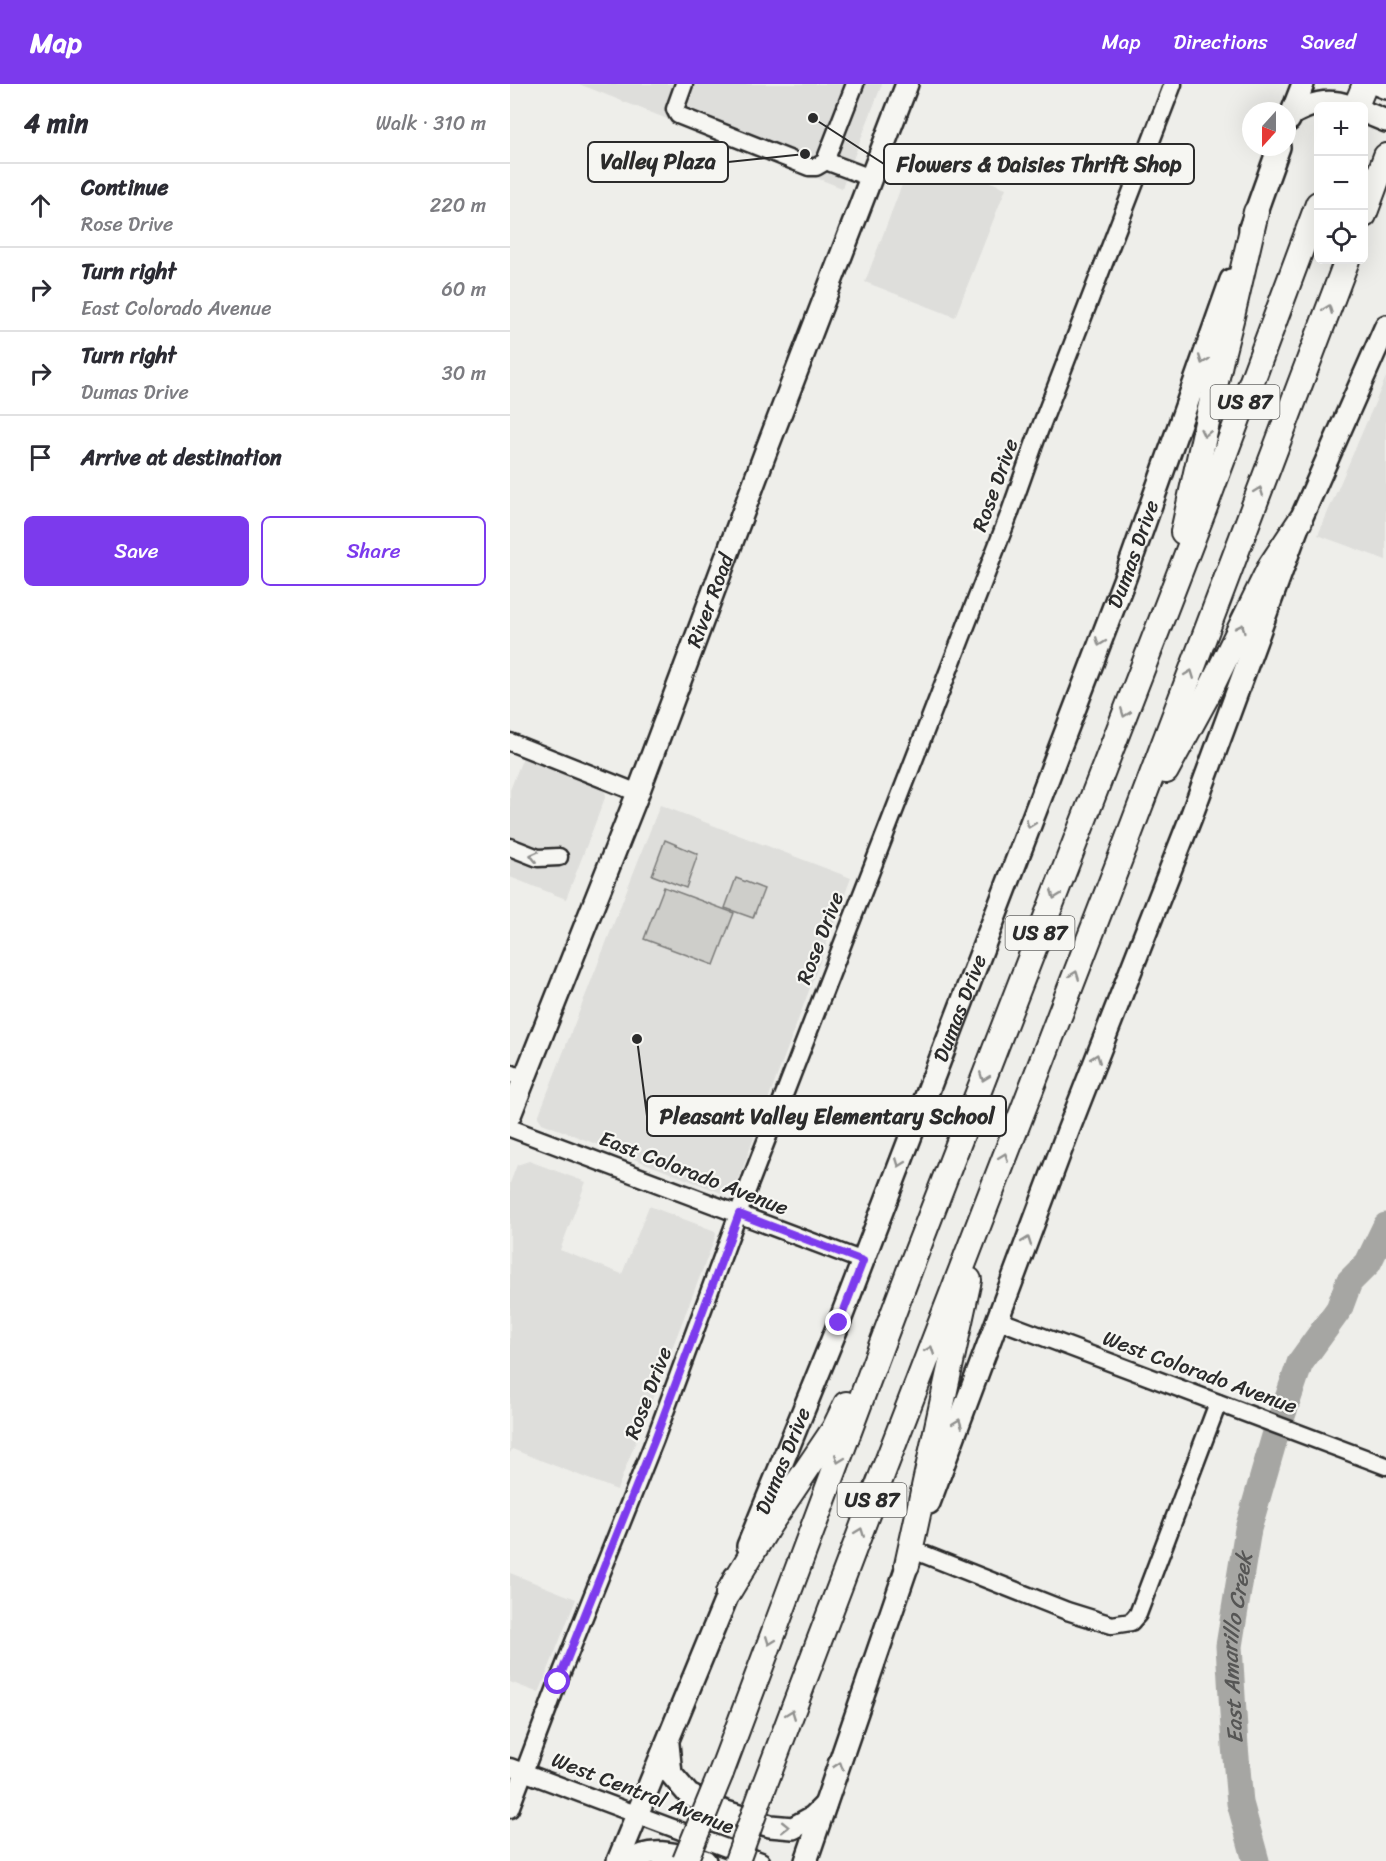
<!DOCTYPE html>
<meta charset="utf-8">
<style>
:root{--surface:#fff;--page:#f7f7f7;--text:#2b2b33;--muted:#7c7c81;--line:#e1e1e2;--accent:#7c3aed}
body{margin:0;font-family:Sriracha,sans-serif;background:var(--page);color:var(--text)}
.controls{position:absolute;right:18px;top:18px;display:grid;overflow:hidden;border-radius:9px;box-shadow:0 6px 24px #0002}
.controls button{width:54px;height:54px;display:grid;place-items:center;padding:0;border:0;border-bottom:2px solid var(--line);background:var(--surface);color:var(--text);font:30px sans-serif}
.compass{position:absolute;left:732px;top:18px;width:54px;height:54px;border-radius:50%;background:var(--surface);box-shadow:0 6px 24px #0002;rotate:201deg}
.stop{position:absolute;width:18px;height:18px;margin:-14px;border:4px solid #7c3aed;border-radius:50%;background:#fff}
.stop.end{background:#7c3aed;border-color:#fff;box-shadow:0 2px 6px #0008}
.list{margin:0;padding:0;list-style:none}
h2{display:flex;justify-content:space-between;align-items:center;height:78px;margin:0;padding:0 24px;font-size:26px}
h2 small{font-size:20px;font-weight:400;color:var(--muted)}
.list li{display:grid;grid-template-columns:39px 1fr auto;gap:18px;align-items:center;box-sizing:border-box;height:84px;padding:0 24px;border-top:2px solid var(--line)}
.list b{display:block;font-size:22px;white-space:nowrap}
.list p{margin:0;font-size:20px;white-space:nowrap;color:var(--muted)}
.list em{font-size:20px;font-style:normal;color:var(--muted)}
.actions{display:flex;gap:12px;padding:18px 24px}
.actions a{flex:1;padding:14px 0;border:2px solid var(--accent);border-radius:9px;text-align:center;font-size:21px;color:var(--accent)}
.actions .main{background:var(--accent);color:#fff}
.icon{flex:none;width:33px;height:33px;fill:none;stroke:currentColor;stroke-width:2;stroke-linecap:round;stroke-linejoin:round}
.map{position:relative;flex:none;width:876px;height:1777px;overflow:hidden}
header{display:flex;align-items:center;gap:36px;box-sizing:border-box;height:84px;padding:0 30px;background:var(--accent);color:#fff}
header strong{font-size:28px}
nav{display:flex;gap:33px;margin-inline-start:auto;font-size:21px}
main{display:flex}
aside{flex:1;background:var(--surface)}
.map>svg:first-child{display:block}
.built{fill:#dededb}
.green{fill:#cececa;stroke:#7c7c7a;stroke-width:1.5}
.lines{fill:none;stroke-linecap:round;stroke-linejoin:round}
.river{stroke:#a6a6a3;stroke-width:27}
.minor-casing{stroke:#2b2b2b;stroke-width:21}
.major-casing{stroke:#2b2b2b;stroke-width:26}
.highway-casing{stroke:#2b2b2b;stroke-width:28}
.minor{stroke:#f6f6f2;stroke-width:16}
.major{stroke:#f6f6f2;stroke-width:21}
.highway{stroke:#f6f6f2;stroke-width:24}
.highway-bridge-casing{stroke:#2b2b2b;stroke-width:28;stroke-linecap:butt}
.highway-bridge{stroke:#f6f6f2;stroke-width:24}
.oneway{stroke:#90908e}
.route{stroke:#7c3aed;stroke-width:8}
.labels{text-anchor:middle;stroke-width:4.5;stroke-linejoin:round;paint-order:stroke}
.shield{fill:#f6f6f2;stroke:#686867;stroke-width:1.5}
.shield-label{font-size:20px;font-weight:bold;fill:#2b2b2b}
.street-label{font-size:21px;fill:#2b2b2b;stroke:#f6f6f2}
.water-label{font-size:22px;font-style:italic;fill:#565655;stroke:#f6f6f2}
.leader{fill:none;stroke:#2b2b2b;stroke-width:2}
.callout-dot{fill:#2b2b2b;stroke:#f6f6f2;stroke-width:2}
.callout{fill:#f6f6f2;stroke:#2b2b2b;stroke-width:2}
.callout-label{font-size:22px;text-anchor:middle;font-weight:bold;fill:#2b2b2b}
</style>
<header>
<strong>Map</strong>
<nav><a>Map</a><a>Directions</a><a>Saved</a></nav>
</header>
<main>
<aside>
<h2>4 min<small>Walk · 310 m</small></h2>
<ul class="list">
<li><svg class="icon" aria-label="ahead" viewBox="0 0 24 24"><path d="M12 20V5M6 11l6-6 6 6"/></svg><div><b>Continue</b><p>Rose Drive</p></div><em>220 m</em></li>
<li><svg class="icon" aria-label="right" viewBox="0 0 24 24"><path d="M7 20v-9h11M14 6l5 5-5 5"/></svg><div><b>Turn right</b><p>East Colorado Avenue</p></div><em>60 m</em></li>
<li><svg class="icon" aria-label="right" viewBox="0 0 24 24"><path d="M7 20v-9h11M14 6l5 5-5 5"/></svg><div><b>Turn right</b><p>Dumas Drive</p></div><em>30 m</em></li>
<li><svg class="icon" aria-label="arrive" viewBox="0 0 24 24"><path d="M6 21V4h12l-3 4 3 4H6"/></svg><div><b>Arrive at destination</b></div></li>
</ul>
<div class="actions"><a class="main">Save</a><a>Share</a></div>
</aside>
<div class="map">
<svg width="876" height="1777" viewBox="0 0 876 1777">
<rect width="100%" height="100%" fill="#eeeeea"/>
<filter id="ink" filterUnits="userSpaceOnUse"><feTurbulence type="fractalNoise" baseFrequency=".0167" numOctaves="2"/><feDisplacementMap in="SourceGraphic" scale="12" xChannelSelector="R" yChannelSelector="G"/><feConvolveMatrix kernelMatrix="1 2 1 2 8 2 1 2 1" color-interpolation-filters="sRGB"/></filter>
<g filter="url(#ink)">
<g class="built">
<path d="M69,0h303l-40,104z"/>
<path d="M404,69l92,35 -51,129 -90,-35z"/>
<path d="M876,293v183l-68,-25z"/>
<path d="M13,673l81,33 2,5 -40,104 -56,-22v-87z"/>
<path d="M150,721l191,73 -116,311 -11,5 -182,-71 -4,-6z"/>
<path d="M19,1077l57,21 -26,68 62,24 27,-68 66,25 1,4 -99,255 -105,-41 -2,4v-270l7,-18z"/>
<path d="M0,1489l66,26 -37,94 -29,-11z"/>
</g>
<g class="green">
<path d="M155,756l33,14 -12,34 -34,-13z"/>
<path d="M226,794l28,11 -11,29 -28,-10z"/>
<path d="M154,803l70,26 -20,52 -70,-26z"/>
</g>
<g class="lines">
<g class="river">
<path d="M772,1332l18,-53 39,-54 10,-27 19,-19 18,-37"/>
<path id="s1" d="M746,1777l-16,-58 -5,-57 -6,-100 19,-117 27,-93"/>
</g>
<g class="minor-casing">
<g id="minor">
<path d="M174,0l-9,25 3,6 131,52h7l12,-7"/>
<path d="M345,0l-28,72 4,7 40,15"/>
<path d="M0,658l128,51"/>
<path d="M0,763l28,11 21,-1"/>
<path d="M0,989l14,6"/>
<path d="M0,1044l353,133"/>
<path d="M488,1236l388,146"/>
<path d="M403,1466l154,61 45,14 19,-3 7,-8 80,-211"/>
<path d="M0,1683l251,94"/>
<path d="M0,1725l48,-127 97,-243 89,-241 265,-683 27,-76 137,-355"/>
</g>
</g>
<g class="major-casing">
<g id="major">
<path d="M866,0l10,4"/>
<path d="M854,28l22,9"/>
<path d="M780,31c20,-11 37,-17 59,-9"/>
<path d="M779,36l14,-36"/>
<path d="M740,144l29,-81"/>
<path id="s2" d="M0,1031l128,-322 128,-342 141,-367"/>
<path d="M419,1419l139,-372 123,-314 109,-296 86,-195"/>
<path id="s3" d="M238,1462l91,-223 287,-748 105,-295"/>
<path d="M158,1660l3,30 18,21 31,15 50,16 23,2 20,-11 12,-12"/>
<path d="M108,1777l117,-284"/>
<path d="M121,1777c19,-16 52,-5 74,0"/>
<path d="M296,1777l107,-312"/>
</g>
</g>
<g class="highway-casing">
<g id="highway">
<path d="M846,22l9,-22"/>
<path d="M854,131l22,-59"/>
<path d="M673,448l38,-173 11,-43 24,-104"/>
<path d="M656,687l42,-77 63,-129 29,-44"/>
<path d="M397,1481l62,-285"/>
<path d="M218,1509l40,-66 66,-98 12,-25"/>
<path d="M211,1689l190,-507 294,-759 113,-303"/>
<path d="M253,1705l122,-322 240,-621 222,-586"/>
</g>
</g>
<use href="#minor" class="minor"/>
<use href="#major" class="major"/>
<use href="#highway" class="highway"/>
<g class="highway-bridge-casing">
<g id="highway-bridge">
<path d="M175,1777l36,-88"/>
<path d="M227,1777l26,-72"/>
</g>
</g>
<use href="#highway-bridge" class="highway-bridge"/>
</g>
<defs><path id="oneway-chevron" d="M-2-3.5L2.5 0L-2 3.5" fill="none" stroke-width="1.6" stroke-linecap="round" stroke-linejoin="round" transform="scale(1.5)"/></defs>
<g class="oneway">
<use href="#oneway-chevron" transform="translate(818 225) rotate(-69)"/>
<use href="#oneway-chevron" transform="translate(693 276) rotate(110)"/>
<use href="#oneway-chevron" transform="translate(695 349) rotate(102)"/>
<use href="#oneway-chevron" transform="translate(749 407) rotate(-69)"/>
<use href="#oneway-chevron" transform="translate(731 544) rotate(-64)"/>
<use href="#oneway-chevron" transform="translate(590 558) rotate(111)"/>
<use href="#oneway-chevron" transform="translate(680 590) rotate(-69)"/>
<use href="#oneway-chevron" transform="translate(615 629) rotate(111)"/>
<use href="#oneway-chevron" transform="translate(520 740) rotate(111)"/>
<use href="#oneway-chevron" transform="translate(24 772) rotate(-167)"/>
<use href="#oneway-chevron" transform="translate(545 811) rotate(111)"/>
<use href="#oneway-chevron" transform="translate(565 891) rotate(-69)"/>
<use href="#oneway-chevron" transform="translate(586 974) rotate(-69)"/>
<use href="#oneway-chevron" transform="translate(474 993) rotate(111)"/>
<use href="#oneway-chevron" transform="translate(494 1073) rotate(-69)"/>
<use href="#oneway-chevron" transform="translate(390 1079) rotate(111)"/>
<use href="#oneway-chevron" transform="translate(517 1157) rotate(-70)"/>
<use href="#oneway-chevron" transform="translate(420 1266) rotate(-69)"/>
<use href="#oneway-chevron" transform="translate(448 1339) rotate(-69)"/>
<use href="#oneway-chevron" transform="translate(329 1375) rotate(111)"/>
<use href="#oneway-chevron" transform="translate(350 1448) rotate(-69)"/>
<use href="#oneway-chevron" transform="translate(260 1557) rotate(111)"/>
<use href="#oneway-chevron" transform="translate(281 1630) rotate(-69)"/>
<use href="#oneway-chevron" transform="translate(329 1682) rotate(-72)"/>
<use href="#oneway-chevron" transform="translate(275 1743) rotate(1)"/>
</g>
</g>
<g class="lines" filter="url(#ink)">
<path class="route" d="M48,1598l97,-243 84,-225 124,47 -24,62"/>
</g>
<g class="labels">
<g class="shield">
<rect x="700.5" y="301" width="69" height="34" rx="4.5"/>
<rect x="495.5" y="832" width="69" height="34" rx="4.5"/>
<rect x="327.5" y="1399" width="69" height="34" rx="4.5"/>
</g>
<g class="shield-label">
<text x="735" y="325">US 87</text>
<text x="530" y="856">US 87</text>
<text x="362" y="1423">US 87</text>
</g>
<g class="street-label">
<text transform="translate(485 401) rotate(-70)" y="7">Rose Drive</text>
<text dy="7" stroke="none"><textPath href="#s3" startOffset="1064">Dumas Drive</textPath></text>
<text dy="7" stroke="none"><textPath href="#s2" startOffset="552">River Road</textPath></text>
<text transform="translate(310 854) rotate(-69)" y="7">Rose Drive</text>
<text dy="7" stroke="none"><textPath href="#s3" startOffset="578">Dumas Drive</textPath></text>
<text transform="translate(184 1089) rotate(21)" y="7">East Colorado Avenue</text>
<text transform="translate(690 1288) rotate(20)" y="7">West Colorado Avenue</text>
<text transform="translate(138 1309) rotate(-69)" y="7">Rose Drive</text>
<text dy="7" stroke="none"><textPath href="#s3" startOffset="92">Dumas Drive</textPath></text>
<text transform="translate(133 1709) rotate(21)" y="7">West Central Avenue</text>
</g>
<g class="water-label">
<text dy="8" stroke="none"><textPath href="#s1" startOffset="216">East Amarillo Creek</textPath></text>
</g>
</g>
<path class="leader" d="M295 70L218 78M303 34L374 80M127 955L137 1032"/>
<g class="callout-dot">
<circle cx="295" cy="70" r="6"/>
<circle cx="303" cy="34" r="6"/>
<circle cx="127" cy="955" r="6"/>
</g>
<g class="callout">
<rect x="78" y="58" width="140" height="40" rx="6"/>
<rect x="374" y="60" width="310" height="40" rx="6"/>
<rect x="137" y="1012" width="359" height="40" rx="6"/>
</g>
<g class="callout-label">
<text x="148" y="85">Valley Plaza</text>
<text x="529" y="88">Flowers &amp; Daisies Thrift Shop</text>
<text x="317" y="1040">Pleasant Valley Elementary School</text>
</g>
</svg>
<div class="controls">
<button>+</button>
<button>−</button>
<button><svg class="icon" aria-label="locate" viewBox="0 0 24 24"><circle cx="12" cy="12" r="6"/><path d="M12 2v4M12 18v4M2 12h4M18 12h4"/></svg></button>
</div>
<svg class="compass" viewBox="-18 -18 36 36"><path d="M0-13l5 13h-10z" fill="#e53935"/><path d="M0 13l5-13h-10z" fill="#7c7c81"/></svg>
<div class="stop" style="left:48px;top:1598px"></div>
<div class="stop end" style="left:329px;top:1239px"></div>
</div>
</main>
